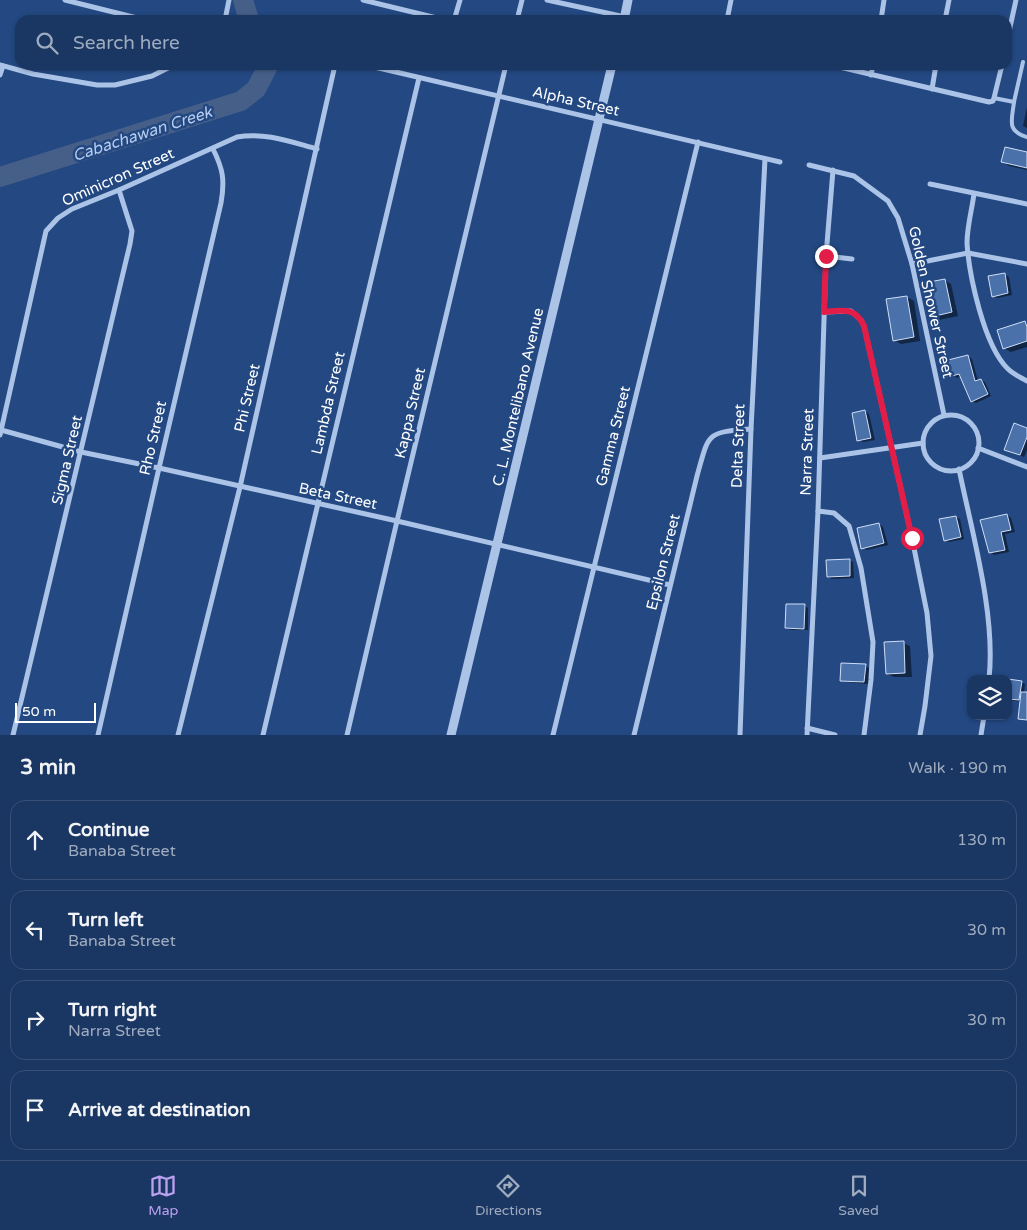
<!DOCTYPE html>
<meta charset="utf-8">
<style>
:root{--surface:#1a3662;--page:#233e68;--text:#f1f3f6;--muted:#9fabbe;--line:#385077;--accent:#bca0f2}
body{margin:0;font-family:"Varela Round",sans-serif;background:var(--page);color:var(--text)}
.controls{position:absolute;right:15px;bottom:15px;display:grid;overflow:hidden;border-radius:10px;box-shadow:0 1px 4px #0004}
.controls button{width:45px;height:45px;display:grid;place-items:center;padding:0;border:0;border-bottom:1px solid var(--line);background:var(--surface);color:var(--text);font:25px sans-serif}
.scale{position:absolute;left:15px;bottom:12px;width:81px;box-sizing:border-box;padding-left:5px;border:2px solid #fff;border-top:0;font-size:14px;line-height:18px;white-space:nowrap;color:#fff;-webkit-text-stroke:4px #234882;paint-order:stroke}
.stop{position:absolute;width:15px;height:15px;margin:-11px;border:4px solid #e11d48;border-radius:50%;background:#fff}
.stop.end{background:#e11d48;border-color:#fff;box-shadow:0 1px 5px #0008}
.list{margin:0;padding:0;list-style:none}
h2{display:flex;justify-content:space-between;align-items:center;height:65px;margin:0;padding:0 20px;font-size:21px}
h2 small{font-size:16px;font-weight:400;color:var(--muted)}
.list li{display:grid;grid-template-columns:32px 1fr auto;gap:15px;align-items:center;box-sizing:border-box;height:80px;margin:0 10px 10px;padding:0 10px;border:1px solid var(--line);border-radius:15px}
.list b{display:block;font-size:19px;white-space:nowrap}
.list p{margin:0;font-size:16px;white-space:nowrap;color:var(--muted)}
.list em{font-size:16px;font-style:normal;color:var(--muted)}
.icon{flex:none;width:28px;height:28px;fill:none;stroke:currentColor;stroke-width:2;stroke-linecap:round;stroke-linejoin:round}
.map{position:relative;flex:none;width:1027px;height:735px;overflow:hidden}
.search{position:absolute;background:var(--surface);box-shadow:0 1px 4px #0004;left:15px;right:15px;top:15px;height:55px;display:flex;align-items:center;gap:12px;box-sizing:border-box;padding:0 18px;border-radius:15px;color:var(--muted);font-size:19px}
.sheet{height:425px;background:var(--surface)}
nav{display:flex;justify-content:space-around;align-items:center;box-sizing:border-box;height:70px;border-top:1px solid var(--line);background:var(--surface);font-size:14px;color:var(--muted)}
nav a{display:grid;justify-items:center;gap:2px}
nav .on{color:var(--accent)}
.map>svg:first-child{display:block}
.shadow{fill:#0007}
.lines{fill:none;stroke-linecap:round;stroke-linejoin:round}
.river{stroke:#455f89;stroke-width:20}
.building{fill:#4b71ab;stroke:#cfdef6}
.service{stroke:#abc3e7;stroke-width:4}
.minor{stroke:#abc3e7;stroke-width:5}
.tertiary{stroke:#abc3e7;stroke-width:9}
.route{stroke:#e11d48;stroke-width:6}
.labels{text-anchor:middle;stroke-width:5;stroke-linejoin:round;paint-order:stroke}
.street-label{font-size:15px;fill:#fff;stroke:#234882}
.water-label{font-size:16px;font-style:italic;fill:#b7cdef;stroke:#234882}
</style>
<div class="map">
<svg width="1027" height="735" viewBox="0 0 1027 735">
<rect width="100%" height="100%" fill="#234882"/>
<g class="shadow">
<path d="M1027,107v21l-4,-2z"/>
<path d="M1027,154v16l-18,-4 -6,-4z"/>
<path d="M1004,274l5,3 3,18 -15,3 -4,-2z"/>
<path d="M944,280l7,4 7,32 -19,4 -7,-4z"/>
<path d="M907,297l7,4 6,40 -19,3 -7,-4 -6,-40z"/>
<path d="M1025,323l2,1v23l-16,5 -7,-4z"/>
<path d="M968,356l4,3 6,22 3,-1 4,2 6,14 -15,7 -4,-2 -11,-25 -4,2 -4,-3z"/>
<path d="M865,411l4,3 6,26 -12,2 -4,-2z"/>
<path d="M1027,430v20l-3,7 -14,-6z"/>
<path d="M1007,515l4,3 4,14 -10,2 4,18 -15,3 -4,-3z"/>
<path d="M956,517l4,2 4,20 -15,3 -4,-2z"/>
<path d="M879,524l4,3 5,18 -21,5 -4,-2z"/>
<path d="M849,560l4,2 1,16 -22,1 -4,-2z"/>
<path d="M804,605l4,3v22h-17l-5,-3z"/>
<path d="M903,643l7,3 2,31h-18l-7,-3z"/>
<path d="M865,665l4,3 -1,16 -22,-2 -5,-2z"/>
<path d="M1008,680l13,2 4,2 -2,18 -15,-2z"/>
</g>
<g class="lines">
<g class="river">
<path d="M243,0l6,20"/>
<path d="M0,177l241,-76 15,-12 11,-21 -1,-3"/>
</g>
</g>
<g class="building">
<path d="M1005,147l22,5v16l-26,-6z"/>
<path d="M1005,273l3,20 -16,4 -4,-21z"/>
<path d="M945,279l7,33 -21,5 -7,-34z"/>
<path d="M907,296l7,41 -21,4 -7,-42z"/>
<path d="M1025,321l2,6v14l-24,8 -6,-19z"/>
<path d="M968,355l7,26 6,-2 7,15 -17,8 -12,-28 -7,2 -4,-16z"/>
<path d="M865,410l6,28 -14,3 -5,-28z"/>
<path d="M1014,423l13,5v9l-7,18 -16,-5z"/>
<path d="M1007,514l4,16 -10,2 4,18 -16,3 -9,-33z"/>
<path d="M956,516l5,21 -17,4 -5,-22z"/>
<path d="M879,523l5,20 -23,6 -4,-21z"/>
<path d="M850,559v17l-23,1 -1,-17z"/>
<path d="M786,604h19l-1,25 -19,-1z"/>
<path d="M904,641l1,32 -19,1 -2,-32z"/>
<path d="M841,663l25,1 -2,18 -24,-1z"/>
<path d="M1008,679l14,2 -3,19 -11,-1z"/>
<path d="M1021,692h6v28l-9,-1z"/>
</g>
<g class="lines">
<g class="service">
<path d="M994,98l20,4c-2,18 -8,29 13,35"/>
<path d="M1014,102l9,-40"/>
</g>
<g class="minor">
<path d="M65,0l80,20"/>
<path d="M363,0l82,20"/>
<path d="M547,0l92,20"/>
<path d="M225,20l4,-20"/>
<path d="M452,20l3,-3 5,-17"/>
<path d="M517,20l5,-20"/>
<path d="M727,20l4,-20"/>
<path d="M881,20l3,-20"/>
<path d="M945,20l4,-20"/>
<path d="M1007,41l9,-41"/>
<path d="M0,65l33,9 64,11h18l37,-9 22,-11"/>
<path d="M366,65l414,97"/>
<path d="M831,65l158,37 4,-1 1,-3 8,-33"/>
<path d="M0,75l3,-9"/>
<path d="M871,75l2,-10"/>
<path d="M932,89l4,-24"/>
<path d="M809,165l45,11 34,25 10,17 14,46 32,151"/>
<path d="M930,184l97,20"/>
<path d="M974,194c-2,15 -7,33 -7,49 2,32 17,103 41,126 5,5 12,8 19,12"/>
<path d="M826,256l26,3"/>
<path d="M912,264l56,-11 59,11"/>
<path d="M825,312l26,-1 10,9 3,6 48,212 15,75 4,43 -6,50 -5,29"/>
<circle cx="951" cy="443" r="28"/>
<path d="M1,430l80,22 78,16 238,53 273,64"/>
<path d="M0,435l46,-204 12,-13 14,-9 47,-19 118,-53c28,-5 54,5 80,12"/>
<path d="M978,448l49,19"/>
<path d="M820,458l103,-15"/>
<path d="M959,469c13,64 37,146 30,210"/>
<path d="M818,511l16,2 15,13 12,42 12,74 -2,38 -7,55"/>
<path d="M807,728l28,7"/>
<path d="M13,735l117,-491 2,-13 -13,-41"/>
<path d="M98,735l61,-267 62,-265c4,-23 2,-34 -8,-54"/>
<path d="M178,735l62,-248 95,-422"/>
<path d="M263,735l156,-657"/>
<path d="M347,735l50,-214 109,-456"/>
<path d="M553,735l145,-593"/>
<path d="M634,735l63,-259c12,-42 8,-44 54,-47"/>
<path d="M740,735l11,-306 14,-270"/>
<path d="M807,735l11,-224 8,-255 7,-86"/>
<path d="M981,735l3,-19"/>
</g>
<g class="tertiary">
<path d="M624,20l4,-20"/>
<path d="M451,735l161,-670"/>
</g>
</g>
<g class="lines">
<path class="route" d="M826,256l-2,56c19,-2 31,-5 40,14l48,212"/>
</g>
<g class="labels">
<g class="street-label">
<text transform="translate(576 101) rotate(13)" y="5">Alpha Street</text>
<text transform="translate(118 177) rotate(-24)" y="5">Ominicron Street</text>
<text transform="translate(931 302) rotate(77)" y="5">Golden Shower Street</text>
<text transform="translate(518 397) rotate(-77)" y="5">C. L. Montelibano Avenue</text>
<text transform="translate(247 398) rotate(-77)" y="5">Phi Street</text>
<text transform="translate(328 403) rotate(-77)" y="5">Lambda Street</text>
<text transform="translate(410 413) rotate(-77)" y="5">Kappa Street</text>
<text transform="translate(613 436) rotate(-76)" y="5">Gamma Street</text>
<text transform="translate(153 438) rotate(-77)" y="5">Rho Street</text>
<text transform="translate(738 446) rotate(-88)" y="5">Delta Street</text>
<text transform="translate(807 452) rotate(-88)" y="5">Narra Street</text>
<text transform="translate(67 460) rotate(-77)" y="5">Sigma Street</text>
<text transform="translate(338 496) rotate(12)" y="5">Beta Street</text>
<text transform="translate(663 562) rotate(-76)" y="5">Epsilon Street</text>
</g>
<g class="water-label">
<text transform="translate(142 133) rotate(-18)" y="6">Cabachawan Creek</text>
</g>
</g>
</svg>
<div class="controls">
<button><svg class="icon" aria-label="layers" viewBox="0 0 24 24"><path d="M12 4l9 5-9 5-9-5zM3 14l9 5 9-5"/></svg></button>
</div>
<div class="scale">50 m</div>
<div class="stop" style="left:912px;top:538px"></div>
<div class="stop end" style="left:826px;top:256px"></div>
<div class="search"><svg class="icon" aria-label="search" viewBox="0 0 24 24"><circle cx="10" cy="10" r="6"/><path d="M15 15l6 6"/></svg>Search here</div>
</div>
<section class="sheet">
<h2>3 min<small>Walk · 190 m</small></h2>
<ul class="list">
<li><svg class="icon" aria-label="ahead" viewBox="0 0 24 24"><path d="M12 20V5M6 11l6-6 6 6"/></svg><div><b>Continue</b><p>Banaba Street</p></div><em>130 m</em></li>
<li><svg class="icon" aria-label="left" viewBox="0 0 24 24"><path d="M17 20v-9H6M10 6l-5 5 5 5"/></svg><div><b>Turn left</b><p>Banaba Street</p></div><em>30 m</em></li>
<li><svg class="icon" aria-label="right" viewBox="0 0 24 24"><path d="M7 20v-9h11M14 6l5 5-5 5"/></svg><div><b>Turn right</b><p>Narra Street</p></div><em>30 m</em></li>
<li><svg class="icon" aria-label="arrive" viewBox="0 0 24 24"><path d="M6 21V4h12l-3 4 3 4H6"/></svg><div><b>Arrive at destination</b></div></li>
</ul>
</section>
<nav>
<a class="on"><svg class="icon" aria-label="map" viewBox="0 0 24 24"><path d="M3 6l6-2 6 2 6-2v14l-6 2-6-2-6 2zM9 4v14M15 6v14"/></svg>Map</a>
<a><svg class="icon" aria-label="directions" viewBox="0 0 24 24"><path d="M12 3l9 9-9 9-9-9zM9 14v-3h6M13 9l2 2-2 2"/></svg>Directions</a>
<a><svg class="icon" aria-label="saved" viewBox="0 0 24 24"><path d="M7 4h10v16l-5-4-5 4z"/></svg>Saved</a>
</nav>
